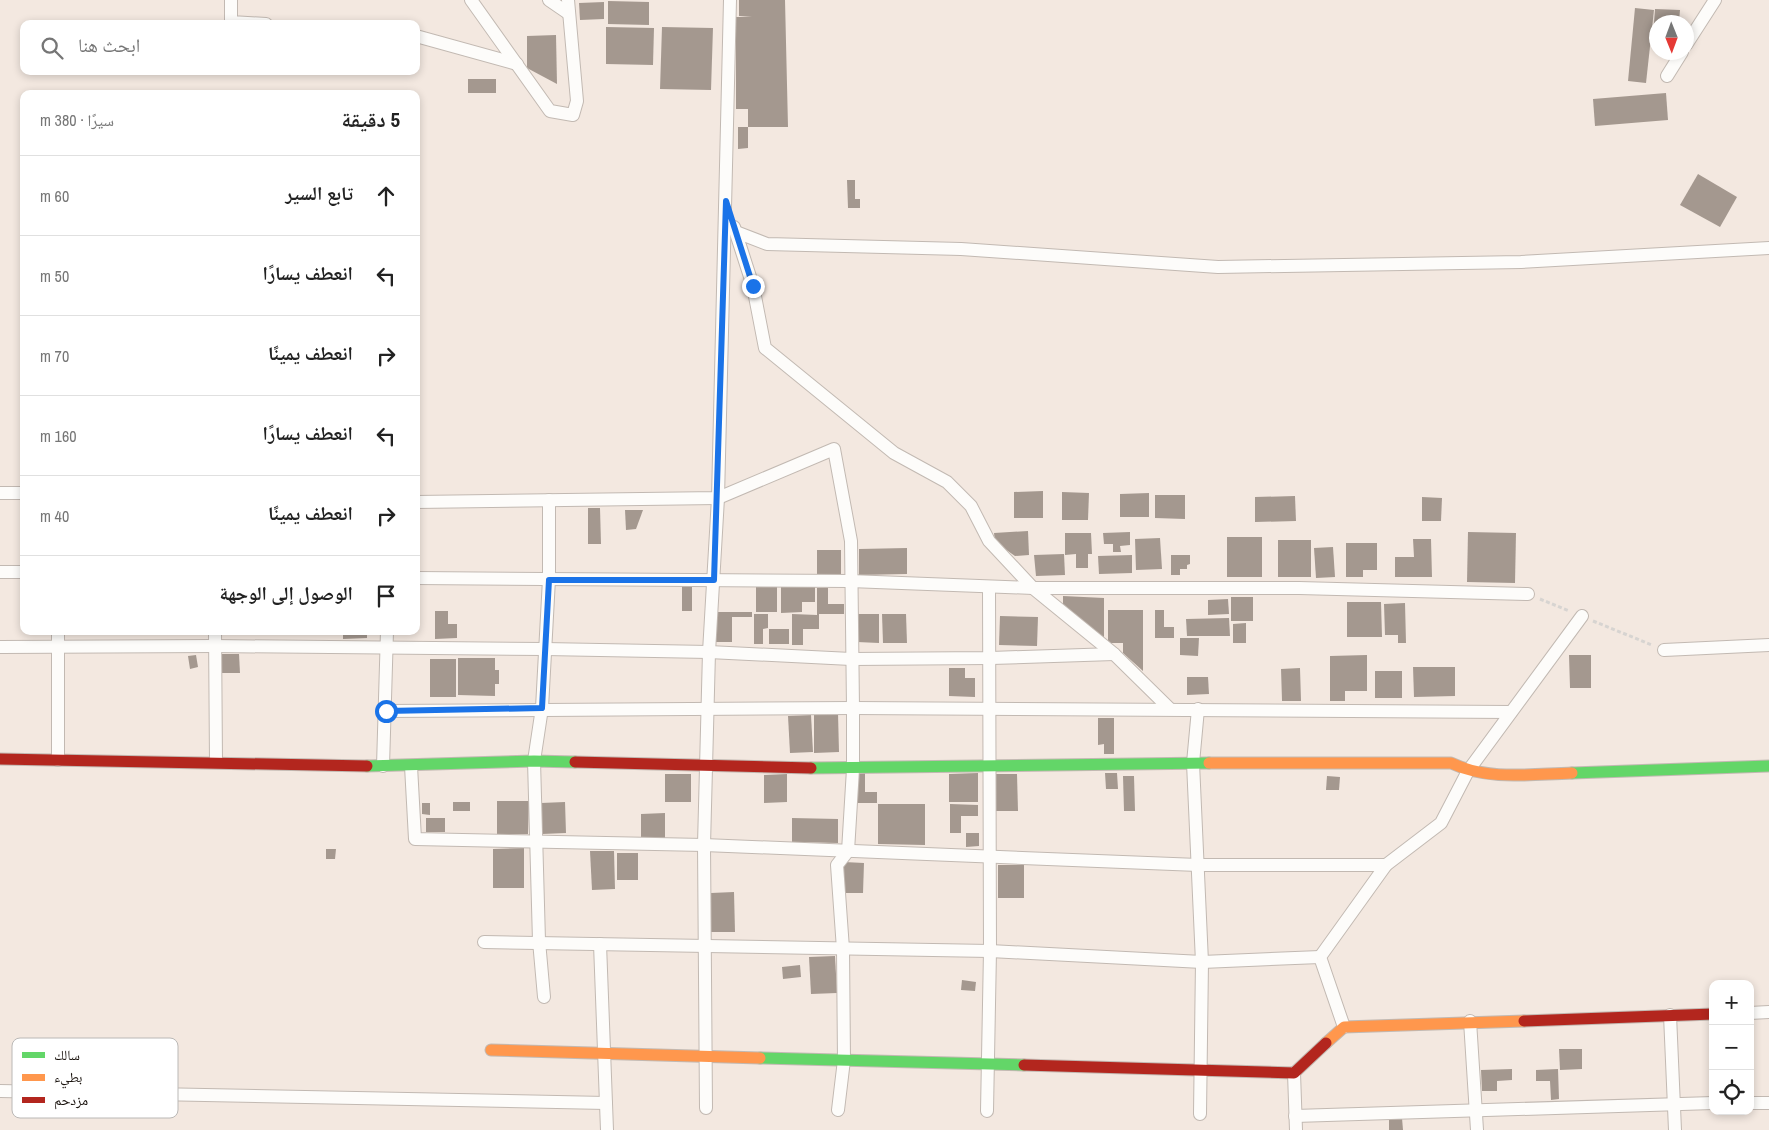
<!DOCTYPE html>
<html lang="ar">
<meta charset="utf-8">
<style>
:root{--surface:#fff;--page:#f6f6f6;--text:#222;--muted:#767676;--line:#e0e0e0}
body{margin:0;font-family:"Archivo Narrow","Noto Naskh Arabic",sans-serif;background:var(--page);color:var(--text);direction:rtl}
.controls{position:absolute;right:15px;bottom:15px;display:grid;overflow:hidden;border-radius:10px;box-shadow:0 2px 8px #0003}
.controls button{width:45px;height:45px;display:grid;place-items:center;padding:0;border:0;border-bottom:1px solid var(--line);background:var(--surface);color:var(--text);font:25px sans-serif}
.compass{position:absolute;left:1649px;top:15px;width:45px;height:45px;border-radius:50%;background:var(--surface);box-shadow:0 2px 8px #0003;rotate:179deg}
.stop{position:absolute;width:15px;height:15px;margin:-11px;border:4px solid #1a73e8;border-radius:50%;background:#fff}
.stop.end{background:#1a73e8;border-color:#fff;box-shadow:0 1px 5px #0008}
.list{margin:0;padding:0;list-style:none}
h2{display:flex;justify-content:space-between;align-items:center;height:65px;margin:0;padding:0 20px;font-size:21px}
h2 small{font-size:16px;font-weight:400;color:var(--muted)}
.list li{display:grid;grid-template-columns:32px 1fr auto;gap:15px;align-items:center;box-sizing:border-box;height:80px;padding:0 20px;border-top:1px solid var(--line)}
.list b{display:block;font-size:19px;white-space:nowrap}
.list em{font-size:16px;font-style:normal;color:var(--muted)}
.icon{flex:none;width:28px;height:28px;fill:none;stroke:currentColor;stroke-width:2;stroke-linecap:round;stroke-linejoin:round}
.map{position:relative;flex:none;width:1769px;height:1130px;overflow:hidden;direction:ltr}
.search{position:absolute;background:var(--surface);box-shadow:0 2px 8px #0003;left:20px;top:20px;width:400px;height:55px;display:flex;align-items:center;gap:12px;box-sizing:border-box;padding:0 18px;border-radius:10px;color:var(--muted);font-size:19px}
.panel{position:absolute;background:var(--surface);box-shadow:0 2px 8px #0003;left:20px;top:90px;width:400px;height:545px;border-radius:10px;direction:rtl}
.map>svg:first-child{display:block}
.building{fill:#a4988f}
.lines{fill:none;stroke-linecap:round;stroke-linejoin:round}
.street-casing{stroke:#c2b9b2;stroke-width:14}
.fast-casing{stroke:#c2b9b2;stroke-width:13}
.slow-casing{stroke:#c2b9b2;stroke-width:13}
.jam-casing{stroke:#c2b9b2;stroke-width:13}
.path{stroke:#d7d4d1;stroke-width:3;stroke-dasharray:4 2.5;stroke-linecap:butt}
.street{stroke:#fdfcfa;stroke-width:12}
.fast{stroke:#63d668;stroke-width:11}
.slow{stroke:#ff974d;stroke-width:11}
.jam{stroke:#b3261e;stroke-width:11}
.route{stroke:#1a73e8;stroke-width:6}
.key{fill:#fff;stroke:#bab8b6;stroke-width:1}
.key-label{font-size:14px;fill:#19120d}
</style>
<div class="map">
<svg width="1769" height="1130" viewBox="0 0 1769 1130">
<rect width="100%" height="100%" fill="#f3e8e0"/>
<g class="building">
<path d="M739,0h46l3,127h-40v-18h-12v-92h16l-13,-1z"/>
<path d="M608,1l41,1v23l-41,-1z"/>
<path d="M604,2v17l-24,1 -1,-17z"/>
<path d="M1635,8l19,2 -8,73 -18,-2z"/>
<path d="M1655,9l25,1 -1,12h-23v15h-3z"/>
<path d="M606,27l48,1 -1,37 -47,-1z"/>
<path d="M662,27l51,1 -2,62 -51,-1z"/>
<path d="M556,35l1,49 -30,-16v-32z"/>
<rect x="468" y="79" width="28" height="14"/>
<path d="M1666,93l2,27 -73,6 -2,-27z"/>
<path d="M738,127h10v21l-10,1z"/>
<path d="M1698,174l39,23 -17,30 -40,-22z"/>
<path d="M847,180h8v19h5v9h-12z"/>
<path d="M1043,491v27h-29v-26z"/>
<path d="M1062,492l27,1 -1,27h-26z"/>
<path d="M1149,493v24h-29v-23z"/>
<path d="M1155,495h30v24l-30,-1z"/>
<path d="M1295,496l1,25 -41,1v-25z"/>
<path d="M1422,497l20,1 -1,23h-19z"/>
<path d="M588,508h12l1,36h-13z"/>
<path d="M625,510h18l-7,19 -10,1z"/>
<path d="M1028,531l1,24 -14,1 -20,-14 -1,-9z"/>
<path d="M1130,532v13l-10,1 1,6h-8v-8h-9l-1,-11z"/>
<path d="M1468,532l48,1 -1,50 -48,-1z"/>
<path d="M1065,533h26l1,21h-4v14h-12v-14l-11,1z"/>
<rect x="1227" y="537" width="35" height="40"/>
<path d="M1160,538l2,31 -26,1 -1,-31z"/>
<path d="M1413,539h18l1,38h-37v-20h19z"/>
<rect x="1278" y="540" width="33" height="37"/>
<path d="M1346,543h31v27h-14v7h-17z"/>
<path d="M1333,547l2,30 -19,1 -2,-30z"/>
<path d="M907,548v26l-48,1v-26z"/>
<rect x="817" y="550" width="24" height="24"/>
<path d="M1064,554l1,21 -29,1 -2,-21z"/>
<path d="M1132,555v18l-33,1 -1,-18z"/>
<path d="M1171,555h19v9l-3,1v4h-7v6h-9z"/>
<rect x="682" y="586" width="10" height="25"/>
<path d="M781,586h34v16h-13v10l-21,1z"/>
<rect x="756" y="587" width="21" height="25"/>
<path d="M817,588h11v16h16v10h-25v15h-16v16h-11v-31l25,1z"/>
<path d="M1063,596l41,2v40l-41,-32z"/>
<rect x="1231" y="597" width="22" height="24"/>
<path d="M1228,599l1,15 -21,1v-15z"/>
<path d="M1347,602h34l1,35h-35z"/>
<path d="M1405,603l1,40h-8v-8h-13l-1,-31z"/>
<path d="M1108,610h35v61l-20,-18v-10h-15z"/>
<path d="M1155,610h9v17h10v11h-19z"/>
<path d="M435,611h13v13h9v14l-22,1z"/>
<path d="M716,612h36v5h-20v25h-16z"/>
<path d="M754,614h14v14l-5,1v15h-9z"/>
<path d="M857,614h22v29l-22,-1z"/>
<path d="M882,614h24l1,29h-24z"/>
<path d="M1000,616l38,1 -1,29 -38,-1z"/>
<path d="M1229,618l1,18h-43l-1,-17z"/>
<path d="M1246,623v20h-13v-19z"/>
<rect x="769" y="629" width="20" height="15"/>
<path d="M169,631h38l1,4h-39z"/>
<path d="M343,631h24v7l-24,1z"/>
<path d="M1180,638h19l-1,18 -18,-1z"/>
<path d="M220,654h19l1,19h-20z"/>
<path d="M196,655l2,12 -8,2 -2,-13z"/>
<path d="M1367,655v36h-22v10h-15v-45z"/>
<path d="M1569,655h22v33h-21z"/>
<path d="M458,658h37v12h4v14h-4v12l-37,-1z"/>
<rect x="430" y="659" width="26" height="38"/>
<path d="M1413,667h42v29l-41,1z"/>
<path d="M949,668h16v10h10v19l-26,-1z"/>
<path d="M1300,668l1,33h-19l-1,-32z"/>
<rect x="1375" y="671" width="27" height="27"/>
<path d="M1187,677h21l1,17 -22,1z"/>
<path d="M838,713l1,39 -25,1v-39z"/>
<path d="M811,715l2,37 -23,1 -2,-37z"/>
<path d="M1098,718h16v36h-10v-10l-6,1z"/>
<path d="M865,773v19h12v11h-20v-29z"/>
<path d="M978,773v29h-29v-28z"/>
<path d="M1105,773h12l1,16h-12z"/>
<rect x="665" y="774" width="26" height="28"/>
<path d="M787,774v28l-23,1v-28z"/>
<path d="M994,774h23l1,37h-24z"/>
<path d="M1123,776h11l1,35h-11z"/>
<path d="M1327,776l13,1 -1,13h-13z"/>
<path d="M497,801h32l-1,33h-31z"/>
<rect x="453" y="802" width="17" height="9"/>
<path d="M565,802l1,31 -24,1 -1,-31z"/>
<path d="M422,803h8v12l-8,-1z"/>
<path d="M878,804h47v41l-47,-1z"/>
<path d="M950,804l28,1v11h-17v17h-11z"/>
<path d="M665,813v25h-24v-24z"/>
<rect x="426" y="818" width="19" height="14"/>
<path d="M792,818l46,1v24l-46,-1z"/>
<path d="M966,833h13v13l-13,1z"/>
<path d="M524,848v40h-31v-39z"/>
<path d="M326,849h10l-1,10h-9z"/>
<path d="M590,851h24l1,38 -23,1z"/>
<rect x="617" y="853" width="21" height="27"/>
<path d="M844,862l20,1 -1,30h-20z"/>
<rect x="998" y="865" width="26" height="33"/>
<path d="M734,892l1,40h-24v-39z"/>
<path d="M835,956l2,37 -26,1 -2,-37z"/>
<path d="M800,965l1,12 -18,2 -1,-12z"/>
<path d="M962,980l14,2 -1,9 -14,-1z"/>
<path d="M1559,1049h23v20l-22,1z"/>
<path d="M1512,1069v11l-15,1v10h-15l-1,-21z"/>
<path d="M1558,1069l1,30 -8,1 -1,-19h-14v-11z"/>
<path d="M1389,1118h13l1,12h-14z"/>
</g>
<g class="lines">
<g class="street-casing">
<g id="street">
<path d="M231,0v22l35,2"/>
<path d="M471,0l79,111 23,4 4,-14 -9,-101"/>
<path d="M549,0l19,13"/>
<path d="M416,36l101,28"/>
<path d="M1686,45l29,-45"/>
<path d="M1667,76l15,-24"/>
<path d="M734,227l19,59 12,62 129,105 53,29 24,24 18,35 44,47 81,66 56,55"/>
<path d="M736,232l31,12 194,5 257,18 303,-5 248,-14"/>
<path d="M0,493h24"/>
<path d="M416,502l302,-4 116,-49 17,92 2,167v61l-5,82 -11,14 6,84 1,111 -6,50"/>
<path d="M0,572h24"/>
<path d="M416,578l434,3 183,7h266l229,6"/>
<path d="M215,631l1,131"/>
<path d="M0,647l214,-1 331,3 164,3 142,7 140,-1 123,-4"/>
<path d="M1664,650l105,-5"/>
<path d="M1198,709l-5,54 9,199 -2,152"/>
<path d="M386,711l467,-3 658,4"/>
<path d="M58,760v-129"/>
<path d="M383,766l4,-135"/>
<path d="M411,766l4,73 289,6 494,20h188"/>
<path d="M484,942l506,9 212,11 118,-5"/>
<path d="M600,944l7,186"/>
<path d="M544,997l-5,-56 -5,-180 8,-53 7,-129v-79"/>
<path d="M1750,1013l19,-1"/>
<path d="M1670,1015l5,115"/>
<path d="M1470,1021l7,109"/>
<path d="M1344,1027l-24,-70 66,-92 55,-42 27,-52 114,-155"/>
<path d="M1294,1073l2,57"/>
<path d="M0,1091l606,12"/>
<path d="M1750,1103h19"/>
<path d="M706,1108l-2,-263 5,-193 9,-154 12,-498"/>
<path d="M987,1111l3,-160 -1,-364"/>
<path d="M1295,1116l418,-13"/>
</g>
</g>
<g class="fast-casing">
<g id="fast">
<path d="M367,766l167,-5 41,1"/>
<path d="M811,768l398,-5"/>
<path d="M1572,773l197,-7"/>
<path d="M760,1058l264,7"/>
</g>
</g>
<g class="slow-casing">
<g id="slow">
<path d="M1209,763h242c38,18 80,11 121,10"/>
<path d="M1326,1043l18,-16 180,-6"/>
<path d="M491,1050l269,8"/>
</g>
</g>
<g class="jam-casing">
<g id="jam">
<path d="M0,759l367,7"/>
<path d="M575,762l236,6"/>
<path d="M1524,1021l189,-7"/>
<path d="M1024,1065l270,8 32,-30"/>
</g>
</g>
<g class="path">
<path d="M1540,599l29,12"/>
<path d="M1593,621l59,24"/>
</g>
<use href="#street" class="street"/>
<use href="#fast" class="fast"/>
<use href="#slow" class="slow"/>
<use href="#jam" class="jam"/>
</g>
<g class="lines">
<path class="route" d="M386,711l156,-3 7,-128h165l12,-379 27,85"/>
</g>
<rect x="12" y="1038" width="166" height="80" rx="8" class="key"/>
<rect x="22" y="1052" width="23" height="6" fill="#63d668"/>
<rect x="22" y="1074" width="23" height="7" fill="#ff974d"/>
<rect x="22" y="1097" width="23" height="6" fill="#b3261e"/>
<g class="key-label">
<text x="54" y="1060">سالك</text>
<text x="54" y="1082">بطيء</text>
<text x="54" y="1105">مزدحم</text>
</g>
</svg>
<div class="controls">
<button>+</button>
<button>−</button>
<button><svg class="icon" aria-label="locate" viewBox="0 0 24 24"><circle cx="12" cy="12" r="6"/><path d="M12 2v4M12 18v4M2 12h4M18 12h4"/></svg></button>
</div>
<svg class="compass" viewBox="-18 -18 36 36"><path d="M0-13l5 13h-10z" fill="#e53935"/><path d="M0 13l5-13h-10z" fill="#767676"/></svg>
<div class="stop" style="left:386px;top:711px"></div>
<div class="stop end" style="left:753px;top:286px"></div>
<div class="search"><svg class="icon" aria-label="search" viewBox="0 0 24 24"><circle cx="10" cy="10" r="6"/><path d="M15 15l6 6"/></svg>ابحث هنا</div>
<section class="panel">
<h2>5 دقيقة<small>سيرًا · 380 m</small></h2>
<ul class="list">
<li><svg class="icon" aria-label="ahead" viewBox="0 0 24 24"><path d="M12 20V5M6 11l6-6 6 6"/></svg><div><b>تابع السير</b></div><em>60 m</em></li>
<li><svg class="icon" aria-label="left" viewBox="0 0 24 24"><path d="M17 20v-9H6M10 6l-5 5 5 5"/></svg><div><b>انعطف يسارًا</b></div><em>50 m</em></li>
<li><svg class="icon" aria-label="right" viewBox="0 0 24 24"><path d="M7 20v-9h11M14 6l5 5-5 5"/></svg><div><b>انعطف يمينًا</b></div><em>70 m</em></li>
<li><svg class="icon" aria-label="left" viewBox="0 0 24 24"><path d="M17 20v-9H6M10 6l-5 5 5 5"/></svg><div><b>انعطف يسارًا</b></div><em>160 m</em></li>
<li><svg class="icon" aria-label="right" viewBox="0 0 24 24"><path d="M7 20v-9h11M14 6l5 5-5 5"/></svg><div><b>انعطف يمينًا</b></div><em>40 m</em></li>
<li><svg class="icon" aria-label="arrive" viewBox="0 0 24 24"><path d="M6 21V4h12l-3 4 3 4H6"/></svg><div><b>الوصول إلى الوجهة</b></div></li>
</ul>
</section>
</div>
